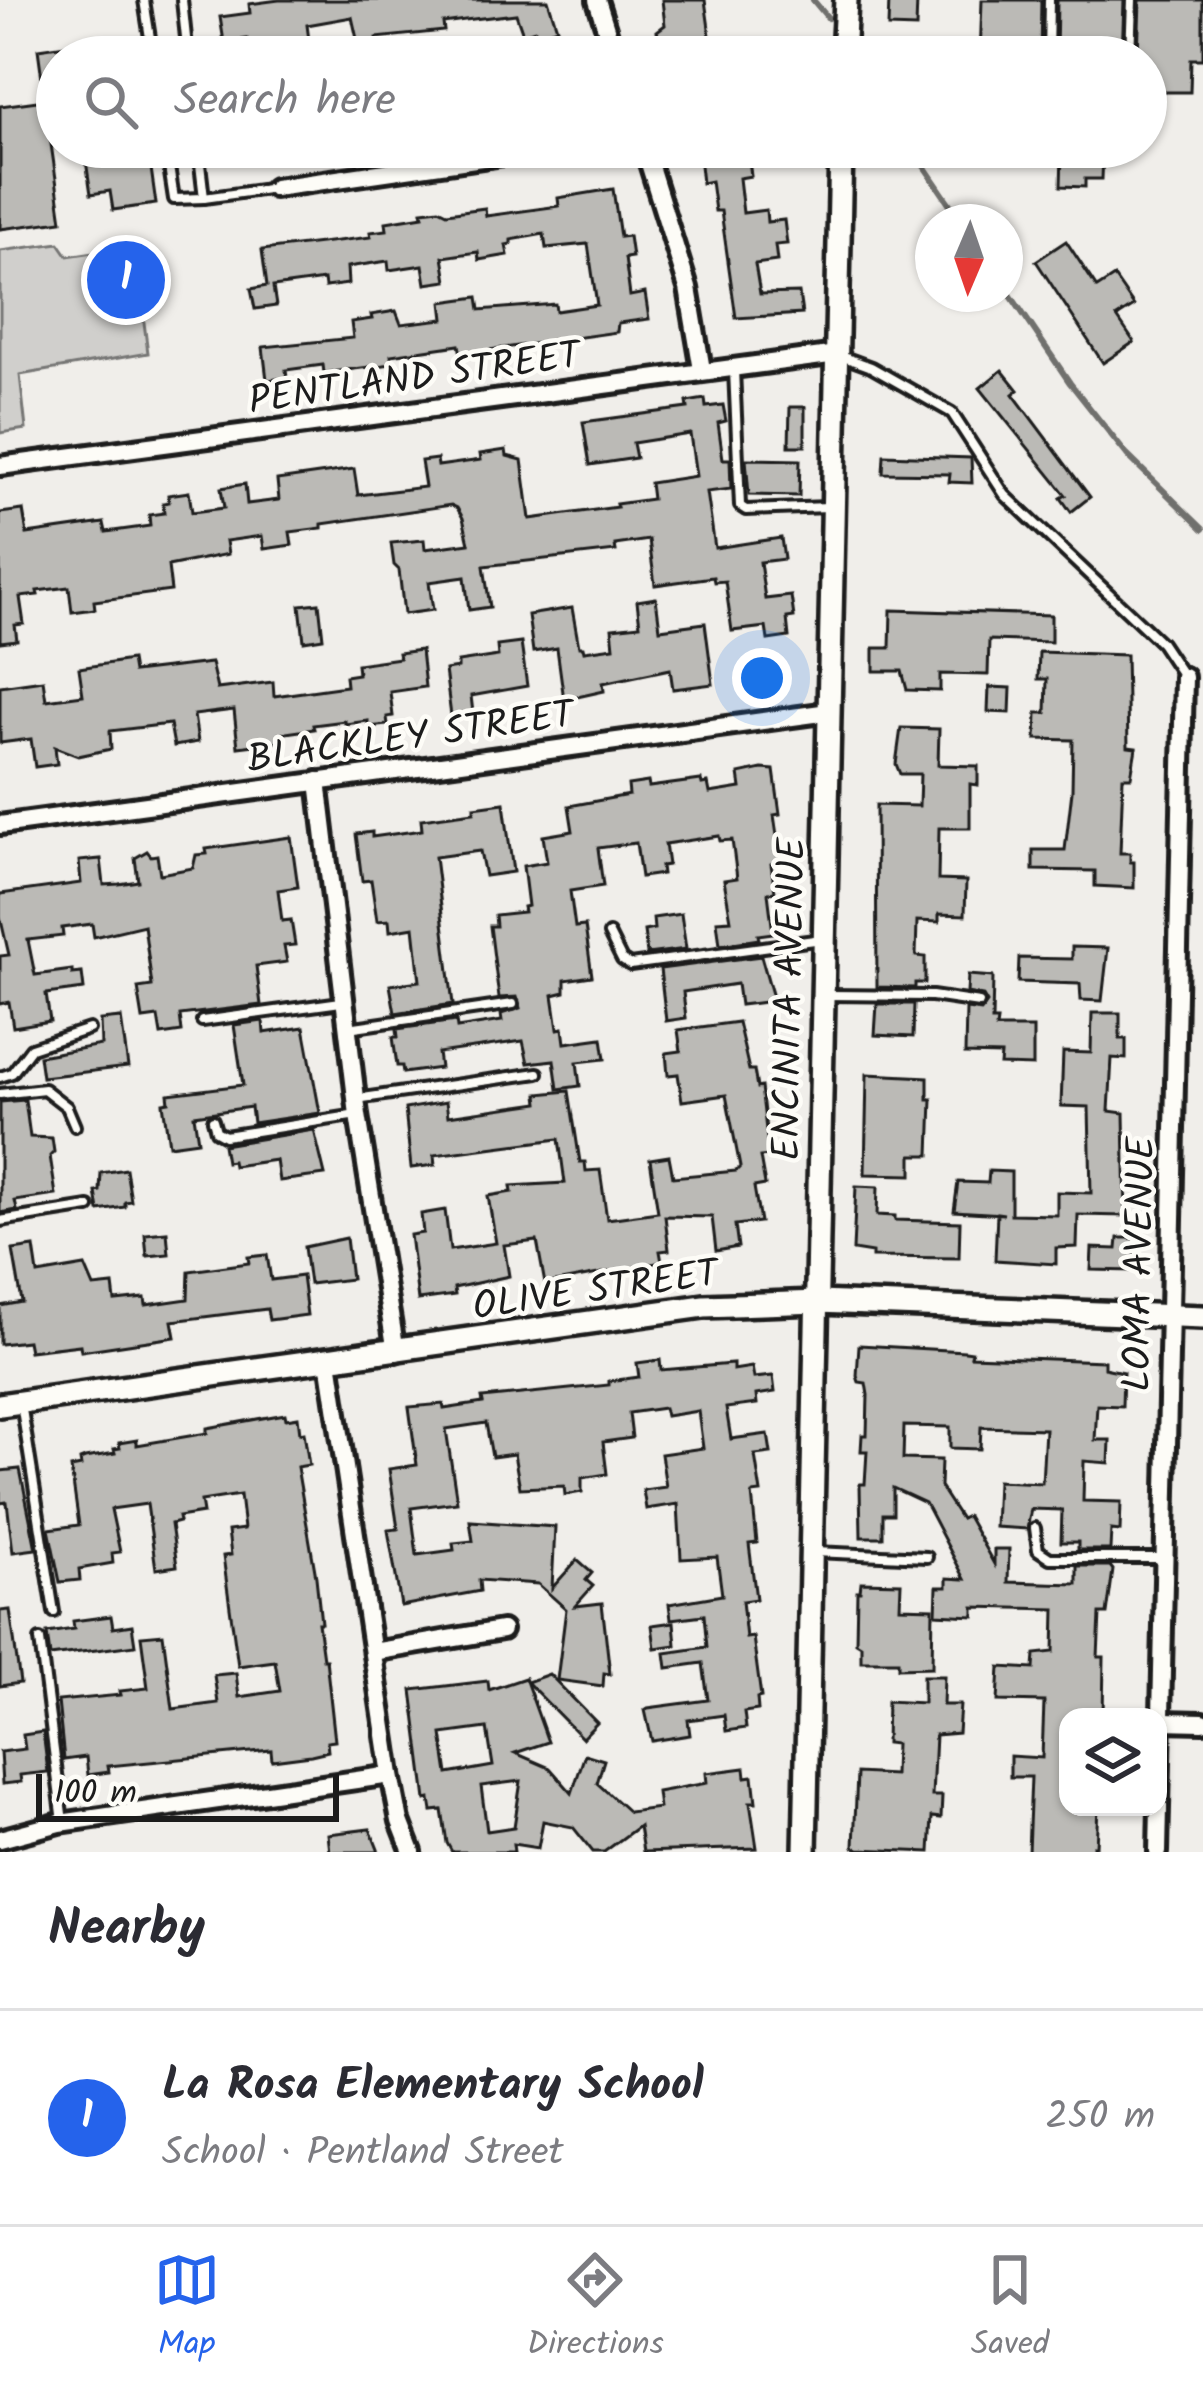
<!DOCTYPE html>
<meta charset="utf-8">
<style>
:root{--surface:#fff;--page:#f2f2f3;--text:#2b2b33;--muted:#7c7c81;--line:#e1e1e2;--accent:#2563eb}
body{margin:0;font-family:Kalam,sans-serif;background:var(--page);color:var(--text)}
.controls{position:absolute;right:36px;bottom:36px;display:grid;overflow:hidden;border-radius:24px;box-shadow:0 3px 9px #0004}
.controls button{width:108px;height:108px;display:grid;place-items:center;padding:0;border:0;border-bottom:3px solid var(--line);background:var(--surface);color:var(--text);font:60px sans-serif}
.compass{position:absolute;left:915px;top:204px;width:108px;height:108px;border-radius:50%;background:var(--surface);box-shadow:0 3px 9px #0004;rotate:182deg}
.scale{position:absolute;left:36px;bottom:30px;width:303px;box-sizing:border-box;padding-left:12px;border:6px solid #1c1c1c;border-top:0;font-size:33px;line-height:42px;white-space:nowrap;color:#1c1c1c;-webkit-text-stroke:9px #fdfcf7;paint-order:stroke}
.you{position:absolute;left:762px;top:678px;width:42px;height:42px;margin:-30px;border:9px solid #fff;border-radius:50%;background:#1a73e8;box-shadow:0 0 0 18px #1a73e833}
.badge{display:grid;place-items:center;width:78px;height:78px;border-radius:50%;background:var(--accent);color:#fff;font-size:39px;font-weight:700}
.pin{position:absolute;translate:-50% -50%;border:6px solid #fff;box-shadow:0 3px 12px #0006}
.list{margin:0;padding:0;list-style:none}
h2{display:flex;justify-content:space-between;align-items:center;height:156px;margin:0;padding:0 48px;font-size:51px}
h2 small{font-size:39px;font-weight:400;color:var(--muted)}
.list li{display:grid;grid-template-columns:78px 1fr auto;gap:36px;align-items:center;box-sizing:border-box;height:216px;padding:0 48px;border-top:3px solid var(--line)}
.list b{display:block;font-size:45px;white-space:nowrap}
.list p{margin:0;font-size:39px;white-space:nowrap;color:var(--muted)}
.list em{font-size:39px;font-style:normal;color:var(--muted)}
.icon{flex:none;width:66px;height:66px;fill:none;stroke:currentColor;stroke-width:2;stroke-linecap:round;stroke-linejoin:round}
.map{position:relative;flex:none;width:1203px;height:1852px;overflow:hidden}
.search{position:absolute;background:var(--surface);box-shadow:0 3px 9px #0004;left:36px;right:36px;top:36px;height:132px;display:flex;align-items:center;gap:30px;box-sizing:border-box;padding:0 42px;border-radius:66px;color:var(--muted);font-size:45px}
.sheet{height:372px;background:var(--surface)}
nav{display:flex;justify-content:space-around;align-items:center;box-sizing:border-box;height:168px;border-top:3px solid var(--line);background:var(--surface);font-size:33px;color:var(--muted)}
nav a{display:grid;justify-items:center;gap:6px}
nav .on{color:var(--accent)}
.map>svg:first-child{display:block}
.green{fill:#d0cfcc;stroke:#767674;stroke-width:3}
.lines{fill:none;stroke-linecap:round;stroke-linejoin:round}
.stream{stroke:#706f6d;stroke-width:6}
.building{fill:#bbbab6;stroke:#1c1c1c;stroke-width:3;fill-rule:evenodd}
.lane-casing{stroke:#1c1c1c;stroke-width:16}
.street-casing{stroke:#1c1c1c;stroke-width:26}
.secondary-casing{stroke:#1c1c1c;stroke-width:30}
.lane{stroke:#fdfcf7;stroke-width:8}
.street{stroke:#fdfcf7;stroke-width:16}
.secondary{stroke:#fdfcf7;stroke-width:21}
.labels{text-anchor:middle;stroke-width:9;stroke-linejoin:round;paint-order:stroke}
.street-label{font-size:39px;fill:#1c1c1c;stroke:#fdfcf7}
</style>
<div class="map">
<svg width="1203" height="1852" viewBox="0 0 1203 1852">
<rect width="100%" height="100%" fill="#f0eeea"/>
<filter id="ink" filterUnits="userSpaceOnUse"><feTurbulence type="fractalNoise" baseFrequency=".00833" numOctaves="2"/><feDisplacementMap in="SourceGraphic" scale="24" xChannelSelector="R" yChannelSelector="G"/><feConvolveMatrix kernelMatrix="1 2 1 2 8 2 1 2 1" color-interpolation-filters="sRGB"/></filter>
<g filter="url(#ink)">
<path class="green" d="M59,243l9,13 66,-10 14,107 -128,22 6,54 -26,4v-182z"/>
<g class="lines">
<g class="stream">
<path d="M813,0l15,18"/>
<path d="M911,147l51,75"/>
<path d="M1005,287l65,96 57,72 76,74"/>
</g>
</g>
<g class="building">
<path d="M279,0h269l9,28 -21,7 -1,-5 -12,4 -7,-20 -51,6 -22,3 1,8 -68,7 2,11 -18,3 -8,-35 -45,8 4,30 -62,2 -2,-18 -23,3 -4,-25 30,-4 -1,-9z"/>
<path d="M662,0h43l8,57h-49l-7,-26 8,-6z"/>
<path d="M889,0h28l-1,28 -28,-1z"/>
<path d="M982,0h59l-1,57h-60z"/>
<path d="M1057,0h67l-2,57h-66z"/>
<path d="M1140,0h63v59h-12l-1,33h-44v-35h-8z"/>
<path d="M107,39l3,18h-53v65l-9,1 14,98 -62,8v-123l45,-6 -7,-51z"/>
<path d="M84,147h64l8,57 -43,6 -3,-19 -19,3z"/>
<path d="M698,147h41l1,14 9,-1 2,16 -12,2 4,35 23,-3 1,12 17,-2 3,24 -12,1 2,16 -22,3 5,30 39,-1 3,21 -66,4 -15,-107h-6l-4,-30 -9,2z"/>
<path d="M1062,153l41,1 -1,25h-17v8l-24,-1z"/>
<path d="M613,189l7,48 9,-1 3,21 -7,1 5,38 15,-3 4,26 -31,4 -1,9 -156,22 -2,-9 -68,10 1,9 -68,9 -1,-8 -37,5 1,8 -20,2 -4,-33 90,-9 -2,-16 21,-3 -1,-4 25,-4 5,13 43,-5 -2,-17 36,-5 2,13 75,-6 1,7 41,-6 -9,-61 -42,4 -2,-14 -33,6v4l-5,1 2,10 -29,5 -1,-8 -35,5 4,24 -21,3 -3,-19 -34,5 -1,-9 -41,6 1,17 -23,3 -1,-7 -51,7 3,19 -21,3 -4,-20 16,-3 -5,-36 109,-13 -1,-5 17,-2 -1,-8 37,-6 -1,-5 17,-2 8,4 38,-5 1,8 73,-10 -1,-8z"/>
<path d="M1066,241l31,47 17,-11 20,29 -17,11 17,25 -31,21 -67,-102z"/>
<path d="M1002,370l16,20 -5,4 77,103 -19,15 -10,-14 5,-3 -86,-107z"/>
<path d="M705,399l1,8 17,-2 3,16 -8,2 5,36h7l1,30 -24,3 8,56 66,-10 3,21 -24,3 5,37 26,-3 3,21 -7,1 2,19 -21,3 -2,-13 -34,4 -7,-50 -11,1 -1,-5 -58,8 -6,-45 -34,5 1,6 -132,15 6,41 -21,3 -4,-33 -36,5 4,28 -29,4 -5,-44 -5,-5 -3,-22 33,-3 1,9 44,-6 -6,-25 -6,-10 -6,-3 -129,19v4l-32,4 2,13 -28,4 -2,-13 -36,5 2,13 -60,12 3,25 -77,10 1,8 -23,3 -3,-25 -32,4 1,4 -18,2 4,27 -9,1 2,15 -17,2v-129l23,-3 4,24 77,-11 2,9 44,-6 -1,-11 15,-2 -1,-10 6,-1 -1,-7 21,-3 3,20 32,-4 -3,-20 24,-4 2,20 32,-4 -2,-20 77,-11 4,26 67,-8 -4,-26 16,-2 1,7 43,-6 -1,-6 26,-4 1,6 15,4 8,59 87,-12 -1,-3 36,-5 -2,-16 46,-7 -6,-42 -57,9 3,15 -46,7 -7,-43 105,-14 -1,-6z"/>
<path d="M790,407h15v39h-16z"/>
<path d="M884,455l87,3 1,25 -23,-1 1,-8 -67,-1z"/>
<path d="M746,459l54,1 -1,36 -50,-1z"/>
<path d="M656,598l4,31 45,-6 8,61 -40,5 -3,-20 -67,14 1,8 -40,9 -7,-52 -24,4 -5,-37 44,-7 7,39h4l1,4 30,-4 -2,-19 28,-3 -3,-24z"/>
<path d="M319,603l4,35 -19,3 -4,-36z"/>
<path d="M891,610l160,5v27l-62,-2 -1,35 -48,-1v17l-33,-1 -5,-19h-28v-23h16z"/>
<path d="M521,643l6,43 -56,10 2,17 -22,3 -6,-46 13,-2v-6l40,-6 -1,-10z"/>
<path d="M421,650l4,37 -35,5 3,24 -6,1 1,8 -20,2v-6l-23,3v-3l-32,4 1,4 -35,5 1,8 -42,5 -4,-37 -40,5 4,27 -24,4 -4,-22 -60,7 1,18 -33,7 -23,-9 2,17 -22,3 -4,-28 -31,4v-57l43,-6 3,20 37,-5 -4,-27 52,-8 2,12 78,-9 6,26 56,-7 1,14 72,-10 -1,-10 13,-2 -1,-10 42,-6 -1,-5z"/>
<path d="M1039,652l87,3 2,92 8,1 -5,29h-8l-3,76h10v9h4v26l-39,-2v-15l-62,-1v-20h32l7,-59 1,-51 -37,-1 1,-26h9l1,-34h-9z"/>
<path d="M989,687l22,1 -1,25 -22,-1z"/>
<path d="M901,728l38,1 -1,36 40,1v19l-8,-1v44h-31l-1,52 28,1 -1,34 -26,-1v8l-22,-1 -1,35 9,1v26h-10v5l-38,-1 -1,-182 43,1 1,-32h-20l-4,-10z"/>
<path d="M762,769l12,1 6,44 -6,1 7,48 -10,1 4,28 -7,1 5,40 -15,2 1,4 -39,6 -3,-24 14,-1 -7,-40 13,-2 -5,-38 -12,1 -1,-5 -54,8 3,21 -7,1 1,8 -21,3 -5,-34 -38,5 5,38 -33,5 5,36 10,-1 7,50 -27,4v12l-12,3 5,34 5,-1 2,15 37,-5 3,21 -28,3 3,24 -22,3 -4,-29 -26,3 -5,-22 -85,12 2,15 -37,5 -1,-7h-5l-4,-29h5l-1,-8 59,-8 1,7 45,-7 -1,-7 19,-6 -3,-11 -18,1 -9,-72h6l-1,-11 29,-3 -1,-5 5,-1 -5,-40 24,-4 -4,-26 30,-5 -4,-25 60,-11 -1,-10 20,-3 1,5 52,-7 1,4 6,-1 2,10 31,-5 -2,-14z"/>
<path d="M504,803l9,69 -28,4 -5,-25 -45,6 18,147 -58,9 -5,-28 30,-4 -6,-54 -24,4 -1,-11 -12,1 -6,-41 -9,1 -6,-47 16,-2v5l50,-7 -1,-11 53,-7v-5z"/>
<path d="M291,837l7,50 -20,3 4,31 9,-1 4,25 -11,1 3,16 -31,4 5,39 -81,10 2,17 -21,3 -3,-18 -15,2 -5,-31 14,-2 -8,-61 -50,12 -2,-13 -30,4 1,8 -35,4 7,35 37,-5v4l10,-1 2,16 -38,5 4,27 -37,6 -4,-25 -9,2v-48l9,-1 -9,-39v-22l81,-11 -2,-22 22,-2 3,26 15,-1 19,-3 -3,-23 12,-7 4,5 6,-1 3,19 33,-6 3,-13 11,-1 -1,-5z"/>
<path d="M681,914l5,35 -39,5 -3,-23 10,-2 -1,-11z"/>
<path d="M1072,947l36,1 -6,53 -21,-1 -1,-16 -62,-2 1,-24 53,1z"/>
<path d="M761,956l13,45 -34,4 -3,-21 -54,8 3,26 -20,3 -6,-52z"/>
<path d="M968,975l25,2 -1,44h5l-1,7h37v38l-33,-1 1,-10 -36,-1 1,-45 15,2 6,-8 -4,-7 -16,-3z"/>
<path d="M877,1004h37l-1,33 -38,-2z"/>
<path d="M1092,1013h28v26h6v20l-14,-1 -3,53 15,2 2,103 -48,-1 -1,32 -21,1v16l-61,-4 2,-47 7,1 -50,-3 4,-29 30,1 1,-12 22,1v42l46,1v-23l34,1 -2,-86 -28,-1 2,-54 28,1z"/>
<path d="M121,1018l7,49 -86,10 -3,-21 62,-11 -1,-25z"/>
<path d="M263,1021l1,12 40,-6 16,86 -67,10 -2,-16 -57,8 4,26 -29,4 -6,-42 6,-1 -1,-8 75,-9 -9,-60z"/>
<path d="M738,1022l11,48h5l3,18 4,-1 8,69 -9,1 5,28 -11,2 6,35 -25,3 3,22 -22,4 -4,-34 -47,-1 4,34 -9,1 2,11 -117,22 -8,-43 -33,4 5,31 -55,12 1,7 -37,5 -8,-65 13,-2 -2,-19 24,-4 5,40 46,-7 -8,-47 24,-4 -1,-6 54,-3 -6,-44 -125,16 1,10 -24,3 -6,-59 41,-7 2,14 91,-13 -1,-9 31,-3 11,71h5l1,9 14,-1 7,49 51,-7 -8,-53 19,-3 4,21 63,-6 4,-4 -14,-72 -44,6 -4,-27 -10,1 -2,-22 15,-2 -3,-21z"/>
<path d="M867,1074l61,3v22h4l-2,56h-18v20l-47,-1z"/>
<path d="M25,1100l5,37 22,1 2,14 -4,4 6,39 -41,6 2,9 -17,3v-111z"/>
<path d="M314,1130l11,45 -46,6 -3,-21 -43,6 -1,-5 -6,1 -3,-17z"/>
<path d="M126,1169l5,32 -6,1v5l-26,4 -3,-19 4,-1 1,-18z"/>
<path d="M856,1186l22,1 -1,28 18,1v4l65,2 -1,36 -87,-1v-4l-19,-3z"/>
<path d="M167,1232l2,22 -22,2 -2,-22z"/>
<path d="M346,1238l5,41 -42,5 -5,-37z"/>
<path d="M1118,1238h17l-1,33 -43,-1 1,-22 25,1z"/>
<path d="M34,1247l4,27 47,-8 9,21 19,-2 2,16 30,-3 1,7 42,-6 1,-28 60,-8 -1,-6 19,-2 4,25 31,-4 5,39 -38,5 -2,-11 -95,12 3,16 -94,14 -1,-6 -51,6 -2,-10 -27,3v-38l22,-4 -9,-52z"/>
<path d="M859,1345l106,6 7,1 -1,4 133,5v7l19,4 -1,34 -25,-1 -2,35h15l-1,23 -25,-2 -1,40 38,1 -1,29 -9,-1 -1,20h-32v-8h-17l1,-32 -31,-1 -4,20 -32,-2 2,-46 45,2 3,-54 -64,-2 -1,22 -30,-1v-21l-46,-1 -1,33 38,1 -1,27 21,32 6,-3 27,48v-15h15l-1,33 69,2v-18h33l3,4 -6,44h-7l-2,43h6l-1,60h-35v90h30l-2,39h-3v6h-65l3,-75h-21v-21l32,2 2,-56 -46,-1 2,-34 34,2 1,-15 19,-2 1,-43 -81,-2v9l-38,-2 1,-27h10v-9l18,1 -40,-76 -32,-15v26h-10v23h-22l-1,-53h5l2,-33h-6l1,-16h5l1,-40 -2,-12 -7,-1 -2,-6z"/>
<path d="M660,1360l1,10 72,-6v6l19,-3 2,11 19,-2 2,16 -19,3 1,9 -31,4 5,31 37,-5 3,19 -16,2 6,38 -9,1 5,49 -8,1 7,55 -14,2 4,37 7,-1 8,60 -4,1 1,12 -14,2 2,16 -20,3 -2,-16 -36,5 2,15 -38,6 -7,-31 3,-2 60,-8 -5,-37 -36,5 -2,-15 42,-6 -3,-32 -33,4 -2,-15 53,-9 -5,-38 -36,2 -3,-55 -32,5 -3,-19 23,-3 -5,-33 42,-6 -5,-37 -32,5 -2,-8 -35,5 3,25 -29,4 4,32 -25,4v14l-17,3 -1,-9 -44,2 -6,-34 -22,3 -6,-34 -40,6 11,73 -46,6 6,47 37,-5 -1,-7 20,-2 -3,-20 85,6 -3,61 25,-28 15,13 -6,7 7,6 -18,20 27,-3 8,71 -6,-1 -1,13 -46,-6 9,-71 -28,-25 -59,-4 1,11 -79,15 -13,-76 10,-1 -9,-60 28,-4 -8,-58 34,-3 1,5 39,-6 -1,-5 127,-13v-4l30,-4 -2,-14z"/>
<path d="M285,1414l1,5 12,-2 2,16 4,-1 5,33 -12,2 19,110 5,46h-3l5,36h3l9,82 -8,1 1,9 -17,4 -39,5 -1,-10 -163,16 1,6 -21,3 -2,-18 -22,3 -6,-59 63,-6 -1,-4 28,-3 -7,-52 22,-2 10,75 45,-6 -4,-28 22,-2 3,24 41,-6 -5,-30 -37,5 -15,-110 8,-1 -3,-24 16,-2 -4,-34 -39,6 2,12 -25,4 1,5 -8,2 6,42 -21,3 -9,-65 -36,5 9,43 -8,1 1,10 -34,6 1,11 -20,2 -11,-53 30,-4 -8,-57 10,-2 -1,-6 5,-2 30,-5 -1,-4 6,-1 -1,-5 18,-3v5l70,-12v-5z"/>
<path d="M20,1469l16,80 -23,3 -6,-50 -7,1v-32z"/>
<path d="M861,1582l40,1 -1,24 33,1 -1,59 -34,1v-7h-37v-16l-5,-3 1,-51h3z"/>
<path d="M10,1610l10,73 -20,3v-75z"/>
<path d="M111,1616l2,12 19,-3 3,20 -85,11 -3,-23 27,-4 -1,-8z"/>
<path d="M674,1622l2,23 -21,3 -3,-23z"/>
<path d="M549,1674l48,49 -15,15 -55,-56z"/>
<path d="M923,1676h21l-1,29h17l-2,28 -23,2 -3,61h10l-1,22 -9,-1 -2,35 -71,-3 -5,-2 3,-74 37,2 1,-31 -9,-1 1,-42 36,2z"/>
<path d="M525,1678l23,64 -33,11 35,15 22,25 13,-39 19,6 -7,23 32,29 30,-4 -2,-16 50,-9 -1,-10 39,-5 1,9 7,-1 3,26h-6l7,46 -114,4 -4,-26 -35,26h-11l-20,-25 -30,-6 -5,27 -25,-4 1,8h-62l-5,-9 -5,-33 -10,1 -2,-12 -4,1 -14,-110 76,-9 1,9zM487,1728l6,38 -45,8 -6,-40zM521,1781l-7,46 -27,4 -6,-45z"/>
<path d="M43,1732l5,40 -28,3 1,7 -19,2 -2,-32 25,-3 -2,-14z"/>
<path d="M370,1829l9,23h-49l-2,-18z"/>
</g>
<g class="lines">
<g class="lane-casing">
<g id="lane">
<path d="M144,0l9,57"/>
<path d="M182,0l6,57"/>
<path d="M1048,57l1,-57"/>
<path d="M1130,57l2,-57"/>
<path d="M166,147l8,52 30,-1"/>
<path d="M198,147l6,51 71,-10"/>
<path d="M841,356l30,11 81,46 53,82 156,148 22,33"/>
<path d="M734,370l6,136 6,4 82,-3"/>
<path d="M609,934l13,26 8,5 192,-26"/>
<path d="M826,995l106,1 47,7"/>
<path d="M202,1021l139,-19"/>
<path d="M348,1028l165,-24"/>
<path d="M0,1077l12,-4 19,-25 58,-19"/>
<path d="M0,1094l44,-5 23,18 8,19"/>
<path d="M356,1099l182,-26"/>
<path d="M213,1120l3,11 9,5 132,-21"/>
<path d="M0,1221l89,-14"/>
<path d="M21,1403l33,209"/>
<path d="M1035,1528l3,22 12,8h113"/>
<path d="M814,1552l113,5"/>
<path d="M40,1640l23,182"/>
</g>
</g>
<g class="street-casing">
<g id="street">
<path d="M597,0l18,57"/>
<path d="M644,147l44,141 14,82"/>
<path d="M275,188l284,-41"/>
<path d="M0,466l837,-112"/>
<path d="M318,781l40,334 38,237"/>
<path d="M0,825l829,-113"/>
<path d="M329,1360l62,415 9,46 12,31"/>
<path d="M373,1652l129,-22"/>
<path d="M1162,1721l41,1"/>
<path d="M0,1839l60,-16 331,-48"/>
<path d="M1158,1852l26,-1175"/>
</g>
</g>
<g class="secondary-casing">
<g id="secondary">
<path d="M843,57l3,-57"/>
<path d="M0,1405l704,-99 114,-4 385,15"/>
<path d="M805,1852l36,-1705"/>
</g>
</g>
<use href="#lane" class="lane"/>
<use href="#street" class="street"/>
<use href="#secondary" class="secondary"/>
</g>
</g>
<g class="labels">
<g class="street-label">
<text transform="translate(414 376) rotate(-8)" y="14">PENTLAND STREET</text>
<text transform="translate(410 735) rotate(-8)" y="14">BLACKLEY STREET</text>
<text transform="translate(787 999) rotate(-89)" y="14">ENCINITA AVENUE</text>
<text transform="translate(1137 1264) rotate(-89)" y="14">LOMA AVENUE</text>
<text transform="translate(595 1288) rotate(-8)" y="14">OLIVE STREET</text>
</g>
</g>
</svg>
<div class="controls">
<button><svg class="icon" aria-label="layers" viewBox="0 0 24 24"><path d="M12 4l9 5-9 5-9-5zM3 14l9 5 9-5"/></svg></button>
</div>
<svg class="compass" viewBox="-18 -18 36 36"><path d="M0-13l5 13h-10z" fill="#e53935"/><path d="M0 13l5-13h-10z" fill="#7c7c81"/></svg>
<div class="scale">100 m</div>
<div class="you"></div>
<div class="pin badge" style="left:126px;top:280px">1</div>
<div class="search"><svg class="icon" aria-label="search" viewBox="0 0 24 24"><circle cx="10" cy="10" r="6"/><path d="M15 15l6 6"/></svg>Search here</div>
</div>
<section class="sheet">
<h2>Nearby<small></small></h2>
<ul class="list">
<li><span class="badge">1</span><div><b>La Rosa Elementary School</b><p>School · Pentland Street</p></div><em>250 m</em></li>
</ul>
</section>
<nav>
<a class="on"><svg class="icon" aria-label="map" viewBox="0 0 24 24"><path d="M3 6l6-2 6 2 6-2v14l-6 2-6-2-6 2zM9 4v14M15 6v14"/></svg>Map</a>
<a><svg class="icon" aria-label="directions" viewBox="0 0 24 24"><path d="M12 3l9 9-9 9-9-9zM9 14v-3h6M13 9l2 2-2 2"/></svg>Directions</a>
<a><svg class="icon" aria-label="saved" viewBox="0 0 24 24"><path d="M7 4h10v16l-5-4-5 4z"/></svg>Saved</a>
</nav>
